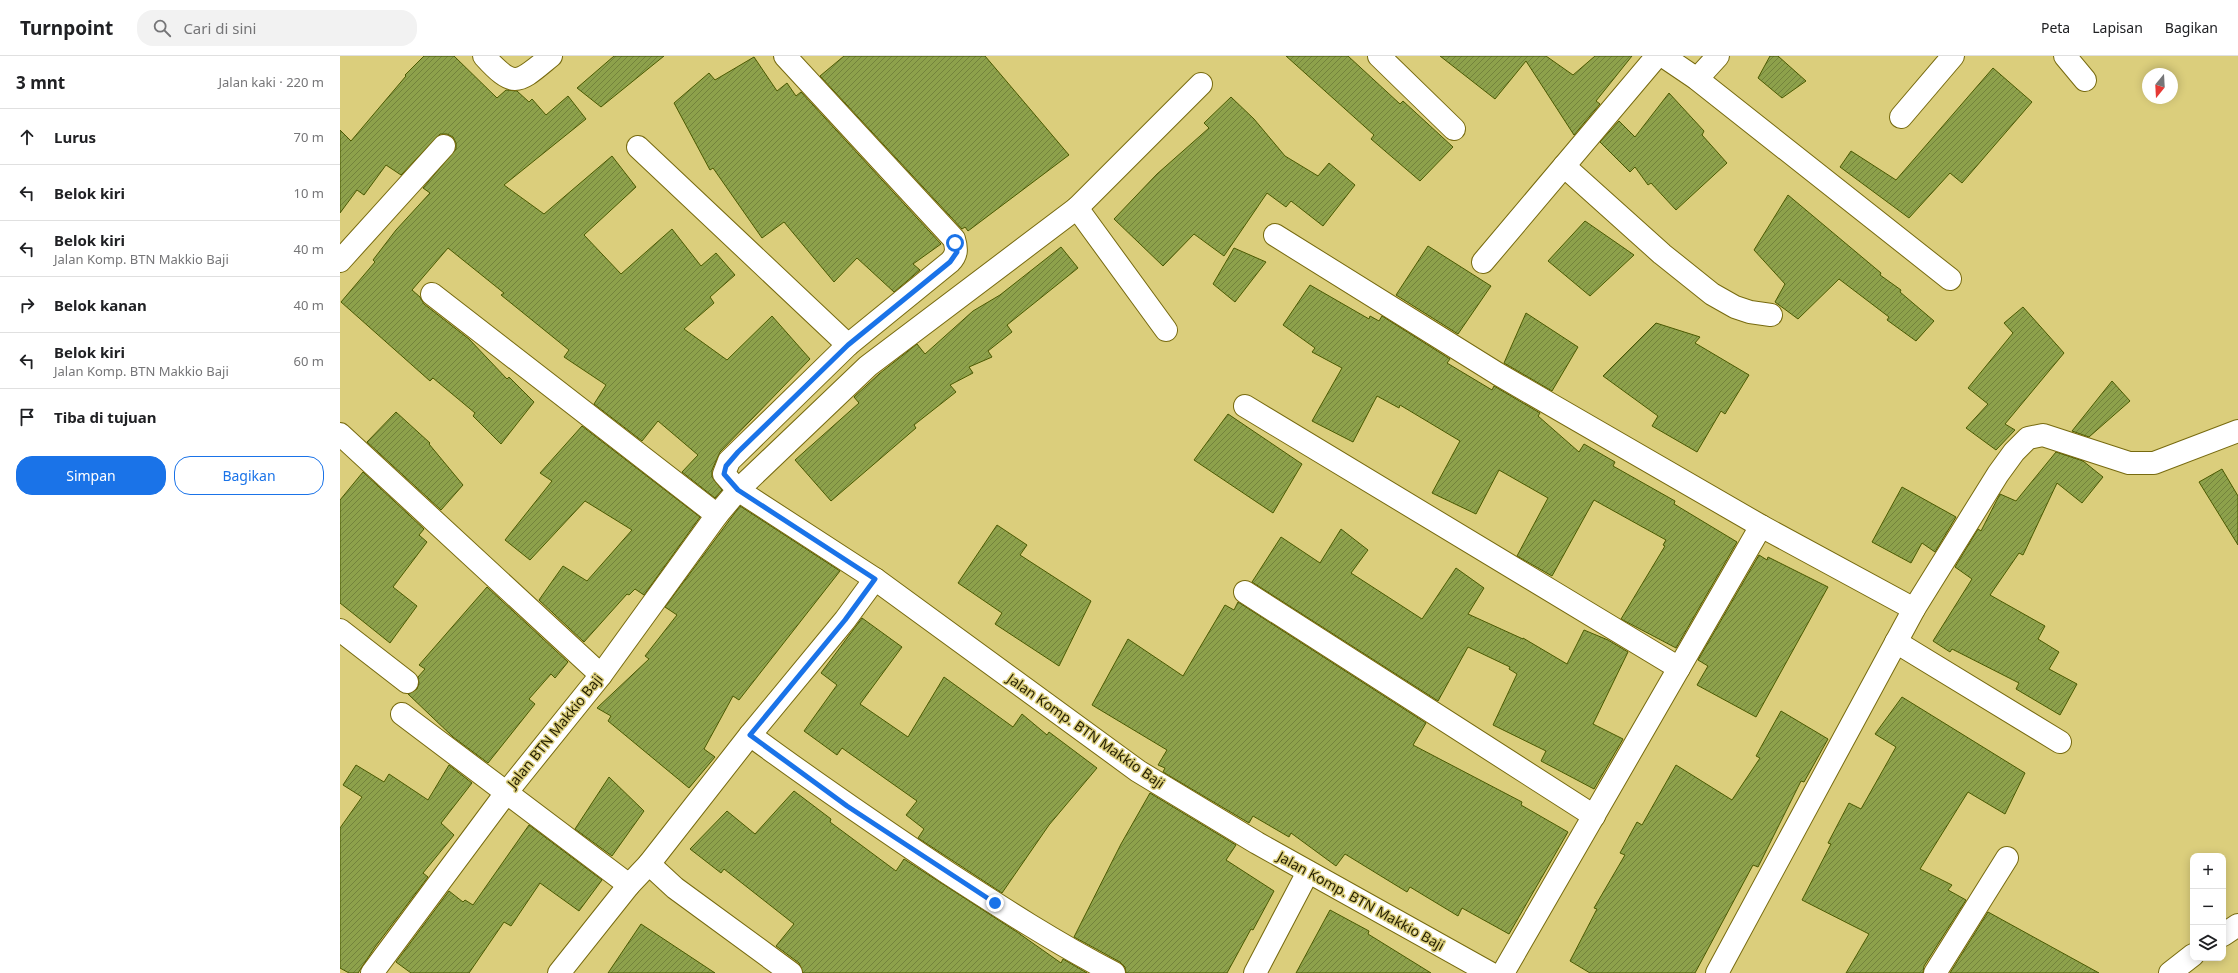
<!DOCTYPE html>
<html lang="id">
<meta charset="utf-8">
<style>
:root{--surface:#fff;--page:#f2f2f2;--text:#202124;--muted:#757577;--line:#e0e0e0;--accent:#1a73e8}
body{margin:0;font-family:"Noto Sans",sans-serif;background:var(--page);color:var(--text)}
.controls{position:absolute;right:12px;bottom:12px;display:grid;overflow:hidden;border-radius:8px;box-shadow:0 2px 10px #0003}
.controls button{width:36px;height:36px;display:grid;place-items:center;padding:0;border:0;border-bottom:1px solid var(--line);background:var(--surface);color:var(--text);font:20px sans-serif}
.compass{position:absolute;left:1802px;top:12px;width:36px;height:36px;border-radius:50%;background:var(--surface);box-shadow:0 2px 10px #0003;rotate:198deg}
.stop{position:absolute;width:12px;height:12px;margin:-9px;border:3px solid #1a73e8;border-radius:50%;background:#fff}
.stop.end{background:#1a73e8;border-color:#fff;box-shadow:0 1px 4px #0008}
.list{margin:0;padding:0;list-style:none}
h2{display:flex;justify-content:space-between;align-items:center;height:52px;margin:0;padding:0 16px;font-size:17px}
h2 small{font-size:13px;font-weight:400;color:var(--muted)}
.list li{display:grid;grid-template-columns:26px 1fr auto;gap:12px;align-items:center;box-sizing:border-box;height:56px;padding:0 16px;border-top:1px solid var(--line)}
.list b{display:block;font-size:15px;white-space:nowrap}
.list p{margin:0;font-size:13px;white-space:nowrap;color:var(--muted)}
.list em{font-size:13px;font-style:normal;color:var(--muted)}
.actions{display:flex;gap:8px;padding:12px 16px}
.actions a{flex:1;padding:9px 0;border:1px solid var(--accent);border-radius:16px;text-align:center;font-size:14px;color:var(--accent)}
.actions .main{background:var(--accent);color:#fff}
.icon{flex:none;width:22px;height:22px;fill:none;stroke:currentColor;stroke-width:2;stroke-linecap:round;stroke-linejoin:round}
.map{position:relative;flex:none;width:1898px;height:917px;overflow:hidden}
header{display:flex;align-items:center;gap:24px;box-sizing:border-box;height:56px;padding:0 20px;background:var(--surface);border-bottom:1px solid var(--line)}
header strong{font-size:19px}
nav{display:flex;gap:22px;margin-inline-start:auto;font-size:14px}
.search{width:280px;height:36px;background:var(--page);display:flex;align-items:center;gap:10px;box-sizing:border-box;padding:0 14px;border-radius:16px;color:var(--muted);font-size:15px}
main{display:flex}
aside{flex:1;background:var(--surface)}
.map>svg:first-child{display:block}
.building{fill:url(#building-hatch);stroke:#4b5a02}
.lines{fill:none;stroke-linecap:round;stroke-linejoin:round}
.minor-casing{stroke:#776a0f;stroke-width:24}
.minor{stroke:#fff;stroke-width:22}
.route{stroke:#1a73e8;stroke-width:5}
.labels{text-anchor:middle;stroke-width:3;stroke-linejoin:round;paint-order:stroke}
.street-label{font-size:14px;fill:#231e00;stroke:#dbce7c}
</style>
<header>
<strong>Turnpoint</strong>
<div class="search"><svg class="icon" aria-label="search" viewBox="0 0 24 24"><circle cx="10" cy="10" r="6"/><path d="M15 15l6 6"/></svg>Cari di sini</div>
<nav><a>Peta</a><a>Lapisan</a><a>Bagikan</a></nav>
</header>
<main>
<aside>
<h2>3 mnt<small>Jalan kaki · 220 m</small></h2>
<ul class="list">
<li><svg class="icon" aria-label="ahead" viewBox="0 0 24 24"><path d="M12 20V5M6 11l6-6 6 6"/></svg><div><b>Lurus</b></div><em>70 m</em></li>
<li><svg class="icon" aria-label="left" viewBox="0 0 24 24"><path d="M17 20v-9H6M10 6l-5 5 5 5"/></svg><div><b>Belok kiri</b></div><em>10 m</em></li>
<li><svg class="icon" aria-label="left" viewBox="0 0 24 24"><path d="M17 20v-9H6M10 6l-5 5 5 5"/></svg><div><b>Belok kiri</b><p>Jalan Komp. BTN Makkio Baji</p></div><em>40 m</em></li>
<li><svg class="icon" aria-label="right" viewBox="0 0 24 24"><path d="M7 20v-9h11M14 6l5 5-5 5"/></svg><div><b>Belok kanan</b></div><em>40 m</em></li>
<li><svg class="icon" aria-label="left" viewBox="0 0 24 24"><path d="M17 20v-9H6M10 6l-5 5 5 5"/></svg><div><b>Belok kiri</b><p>Jalan Komp. BTN Makkio Baji</p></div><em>60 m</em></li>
<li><svg class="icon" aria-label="arrive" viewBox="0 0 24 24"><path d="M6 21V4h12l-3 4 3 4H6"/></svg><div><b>Tiba di tujuan</b></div></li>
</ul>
<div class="actions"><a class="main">Simpan</a><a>Bagikan</a></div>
</aside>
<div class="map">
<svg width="1898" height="917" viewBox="0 0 1898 917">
<defs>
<pattern id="building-hatch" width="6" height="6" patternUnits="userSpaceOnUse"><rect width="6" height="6" fill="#8da14b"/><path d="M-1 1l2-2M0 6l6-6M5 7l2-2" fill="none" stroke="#73833c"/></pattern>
</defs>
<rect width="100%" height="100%" fill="#dbce7c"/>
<g class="building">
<path d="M84,0h30l43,42 9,-8 11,1 12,11 3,-3 14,16 22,-19 18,23 -82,66 40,29 68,-58 24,31 -52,48 37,39 51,-45 29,37 15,-13 19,22 -25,22 4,6 -30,26 43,31 45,-44 38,43 -90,93 -8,18v7l10,13 -7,8 -33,-26 16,-17 -40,-34 -16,20 -48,-37 12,-19 -42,-28 5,-7 -68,-55 3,-2 -56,-45 -36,42 8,7 4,7 45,35 38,40 2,-2 25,25 -33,42 -28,-28 2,-3 -42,-35 -3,3 -89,-79 34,-40 -2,-2 23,-30 34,-37 -7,-5 33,-39v-6l-3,-6 -6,-3h-7l-39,41 -15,-10 -22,30 -7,-5 -17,23v-83l11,11 55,-65 -1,-1z"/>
<path d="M274,0h50l-63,51 -24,-19z"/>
<path d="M504,0h141l84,99 -101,76 -3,-4 -3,2 -142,-153z"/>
<path d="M946,0h62l52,48 3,-3 50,46 -33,34 -49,-42 3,-4z"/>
<path d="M1100,0h106l27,19 22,-19h37l-36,45 4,3 -26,31 -48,-74 -31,38z"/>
<path d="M1430,0h8l28,25 -24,17 -24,-20z"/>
<path d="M414,1l23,34 10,-8 9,13 5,-4 140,152 -28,20 7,6 -26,22 -37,-34 -23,24 -50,-60 -22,16 -49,-70 -3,2 -36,-67 35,-30 6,7z"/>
<path d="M1653,12l39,34 -70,81 -12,-10 -41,45 -69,-51 11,-16 45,29z"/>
<path d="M1329,37l35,38 -2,4 25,28 -51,47 -25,-27 -3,2 -13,-18 -5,5 -30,-30 19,-21 16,16z"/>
<path d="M891,41l23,22 31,37 33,20 11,-13 26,22 -32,41 -32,-25 -5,6 -19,-14 -43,63 -30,-22 -31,32 -49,-47 43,-45 52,-46 -5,-5z"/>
<path d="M1448,139l93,78 -1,2 21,15 -1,2 34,29 -18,20 -29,-21 2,-3 -50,-38 -41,40 -23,-17 10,-18 -31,-34z"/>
<path d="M1245,165l49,34 -44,41 -42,-35z"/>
<path d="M1088,190l63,40 -33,48 -62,-39z"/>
<path d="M721,191l17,21 -71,57 5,7 -24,19 4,6 -23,10 4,6 -23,12 6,7 -42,33 2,3 -85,73 -36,-41 64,-57 -5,-6 25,-23 38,-30 8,10 48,-43 27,-16z"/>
<path d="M894,192l32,14 -31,40 -22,-18z"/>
<path d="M970,229l59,34 1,-3 9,5 3,-5 68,43 -3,4 45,27 2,-4 46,27 -2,3 41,36 5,-8 31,18 -2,4 62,35 -1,3 63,38 -61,106 -55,-29 44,-73 -2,-1 3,-5 -72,-40 -42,76 -35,-20 31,-58 -49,-28 -23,44 -44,-21 28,-52 -60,-36 -1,3 -22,-12 -24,46 -41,-21 30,-53 -30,-16 3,-4 -32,-23z"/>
<path d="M1683,251l41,46 -59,71 10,6 -19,20 -30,-22 22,-24 -20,-16 45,-55 -9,-10z"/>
<path d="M1186,257l52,34 -26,44 -48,-28z"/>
<path d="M1316,267l44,14 -5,6 54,32 -24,39 -4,-3 -24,41 -45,-26 6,-10 -55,-40z"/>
<path d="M1772,325l18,20 -41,36 -17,-6z"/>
<path d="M56,356l34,31 -1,1 34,41 -22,25 -74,-68z"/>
<path d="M888,358l74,50 -29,49 -79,-53z"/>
<path d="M242,370l118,91 -56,78 -9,-6 -6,6 -2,-1 -43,48 -45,-42 24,-34 24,15 45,-51 -47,-29 -55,59 -25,-20 47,-59 -12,-8z"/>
<path d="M1716,396l27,9 20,16 -21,26 -25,-20 -34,72 -4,-2 -29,42 55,31 -7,13 21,13 -10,17 28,15 -17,31 -44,-26 3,-6 -67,-34 -2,3 -17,-11 39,-62 -17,-12 23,-38 3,2 19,-37 16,7z"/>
<path d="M1882,413l16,27v49l-39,-63z"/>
<path d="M23,416l61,57 -5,6 8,7 -34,45 24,19 -27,37 -50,-40v-103z"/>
<path d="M1562,431l54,30 -21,35 -13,-9 -11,20 -39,-21z"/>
<path d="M400,450l100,65 -101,129 -6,-4 -29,53 11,8 -26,31 -81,-67 3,-5 -14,-8 52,-49 -4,-3 32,-41 -12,-8z"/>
<path d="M657,469l30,20 -7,10 71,46 -32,65 -64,-42 7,-11 -44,-30z"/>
<path d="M1001,473l27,21 -17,23 71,46 34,-51 28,20 -16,26 55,25v-1l44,26 17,-34 24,10 20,12 -35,72 30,15 -29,50 -53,-28 5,-10 -53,-26 24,-51 -8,-5 1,-2 -42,-20 -30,54 -186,-119 29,-45 39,26z"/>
<path d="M1419,499l8,5 1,-3 60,30 -72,130 -59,-32 11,-19 -10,-6z"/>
<path d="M147,531l81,75 -13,16 -4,-4 -22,25 6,5 -47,59 -35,-26 -45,-43 9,-5 2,-6 -1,-6 7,-8 -6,-4z"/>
<path d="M898,546l188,121 -13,22 109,57 -1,3 47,27 -59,102 -47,-26 -4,8 -48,-29 -3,5 -62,-38 -9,12 -45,-33 -2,4 -36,-21 -4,7 -86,-51 2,-4 -7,-3 9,-15 -75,-45 36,-66 55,37 42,-71 9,5z"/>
<path d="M522,562l40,29 -42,57 48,33 36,-60 69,50 9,-13 25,21 2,-3 48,36 -48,57 -47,68 -84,-55 6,-9 -18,-14 11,-14 -75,-53 -5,7 -33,-24 33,-46 -16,-12z"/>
<path d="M1562,641l123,76 -20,41 -37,-22 -48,77 32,16 -4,5 18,10 -42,66 -1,7h-77l23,-39 -67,-34 29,-56 -3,-1 21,-40 12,6 35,-62 -21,-13z"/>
<path d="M1441,655l47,28 -24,43 -3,-1 -43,86 -5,-2 -58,108h-105l-20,-12 27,-52 -3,-1 31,-53 -5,-2 17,-31 5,3 34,-60 56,35 28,-42 -4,-2z"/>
<path d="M16,709l28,17 5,-8 39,26 21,-35 23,18 -31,40 13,12 -31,38 5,4 -53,70 -17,26h-9l-9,-5v-140l22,-31 -19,-12z"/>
<path d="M269,721l35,34 -32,45 -37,-27z"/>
<path d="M454,735l37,28 -1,3 66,49 8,-12 113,73 44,31 2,-4 24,14h-284l-4,-10 -23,-17 18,-22 -70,-55 -3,4 -31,-24 37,-38 28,23z"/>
<path d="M810,737l86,52 -10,15 48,31 -21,39 -2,-1 -24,44h-101l-1,-6 -5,-5 -46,-25 47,-93z"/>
<path d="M189,769l73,55 -23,31 -39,-28 -29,43 -7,-4 -35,51h-58l-15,-11 53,-71 14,11 2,-2 8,5z"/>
<path d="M990,854l39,21 -1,3 63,39h-135z"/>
<path d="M1648,856l111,61h-149z"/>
<path d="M301,868l74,49h-107z"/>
</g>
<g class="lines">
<g class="minor-casing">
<g id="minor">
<path d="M144,0c31,34 34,27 67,0"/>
<path d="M445,0l169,183c3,10 3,16 -4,23l-102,83"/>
<path d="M1039,0l75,73"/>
<path d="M1323,0l34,23 253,200"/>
<path d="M1725,0l20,24"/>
<path d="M1357,23l21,-23"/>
<path d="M1561,61l52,-61"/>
<path d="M298,91l210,198 -119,116 -5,13 14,16 137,89 263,192 119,72 233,130"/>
<path d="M1224,110l98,88 50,40 23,13 15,5 21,3"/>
<path d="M737,152l89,122"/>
<path d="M935,179l223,139 263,152 153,83 -197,364"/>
<path d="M0,205l104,-115"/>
<path d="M1143,206l174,-206"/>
<path d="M92,238l285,221"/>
<path d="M905,350l434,262"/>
<path d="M0,378l261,241"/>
<path d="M905,536l349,224"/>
<path d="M1574,553l84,-135 16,-22 14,-14 15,-3 86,28h25l84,-32"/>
<path d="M0,574l67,52"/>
<path d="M1556,586l164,100"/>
<path d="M62,658l227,171"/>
<path d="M410,679c65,48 131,93 198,138 54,35 108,70 166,100"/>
<path d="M309,808l26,24 116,85"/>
<path d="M1883,879l15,-10"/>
<path d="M32,917l134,-180 95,-118 116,-160 21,-25 130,-124 209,-158 124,-124"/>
<path d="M219,917l70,-88 20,-21 101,-129 95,-115 30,-41"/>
<path d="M915,917l53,-101"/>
<path d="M1163,917l258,-447"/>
<path d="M1595,917l72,-115"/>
<path d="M1830,917l23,-18"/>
</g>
</g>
<use href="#minor" class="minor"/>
</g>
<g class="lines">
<path class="route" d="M615,187l2,9 -7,10 -102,83 -110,107 -12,14 -2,8 14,16 137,89 -30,41 -95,115 97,71 148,97"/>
</g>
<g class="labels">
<g class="street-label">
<text transform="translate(215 675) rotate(-51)" y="5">Jalan BTN Makkio Baji</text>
<text transform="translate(746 675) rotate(35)" y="5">Jalan Komp. BTN Makkio Baji</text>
<text transform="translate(1021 845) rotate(29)" y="5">Jalan Komp. BTN Makkio Baji</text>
</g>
</g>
</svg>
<div class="controls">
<button>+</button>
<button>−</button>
<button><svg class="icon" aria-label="layers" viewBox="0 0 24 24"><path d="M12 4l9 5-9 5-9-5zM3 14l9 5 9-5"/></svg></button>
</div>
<svg class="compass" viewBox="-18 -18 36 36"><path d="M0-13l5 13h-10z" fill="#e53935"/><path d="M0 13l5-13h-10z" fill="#757577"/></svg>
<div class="stop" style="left:615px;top:187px"></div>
<div class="stop end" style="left:655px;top:847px"></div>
</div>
</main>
